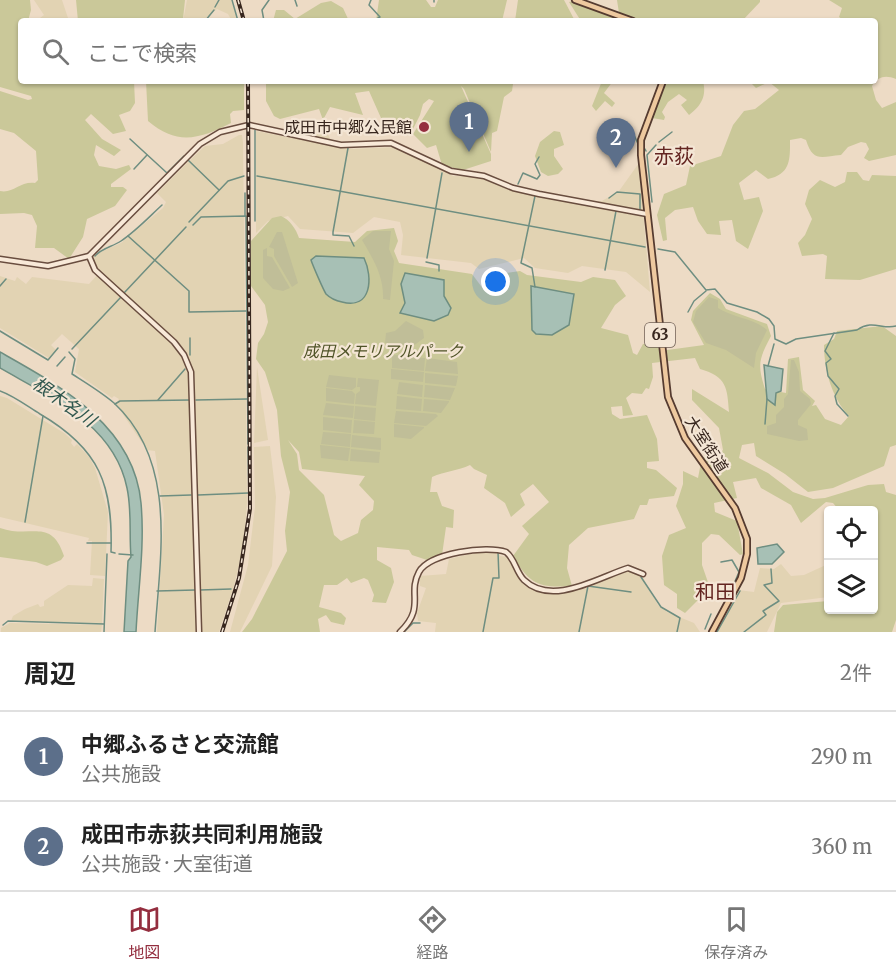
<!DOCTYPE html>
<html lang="ja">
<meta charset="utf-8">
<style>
:root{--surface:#fff;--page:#f2f2f2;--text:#222;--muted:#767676;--line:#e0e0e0;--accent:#942e3f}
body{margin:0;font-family:Merriweather,"Noto Sans JP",serif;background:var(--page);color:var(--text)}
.controls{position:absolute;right:18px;bottom:18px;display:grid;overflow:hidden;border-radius:6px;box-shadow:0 2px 4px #0004}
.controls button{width:54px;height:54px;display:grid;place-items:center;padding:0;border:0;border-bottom:2px solid var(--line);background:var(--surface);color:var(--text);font:30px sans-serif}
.you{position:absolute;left:496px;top:282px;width:21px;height:21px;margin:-15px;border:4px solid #fff;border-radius:50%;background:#1a73e8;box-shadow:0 0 0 9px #1a73e833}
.badge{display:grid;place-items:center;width:39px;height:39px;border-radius:50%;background:var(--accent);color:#fff;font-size:20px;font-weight:700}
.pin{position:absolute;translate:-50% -50px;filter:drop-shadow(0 2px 3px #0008)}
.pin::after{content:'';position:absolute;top:32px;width:21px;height:18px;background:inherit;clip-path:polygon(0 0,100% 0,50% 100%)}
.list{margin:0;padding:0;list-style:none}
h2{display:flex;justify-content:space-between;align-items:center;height:78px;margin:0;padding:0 24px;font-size:26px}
h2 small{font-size:20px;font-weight:400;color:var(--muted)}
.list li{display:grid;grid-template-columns:39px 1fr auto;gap:18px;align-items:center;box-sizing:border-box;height:90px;padding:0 24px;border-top:2px solid var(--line)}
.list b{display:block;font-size:22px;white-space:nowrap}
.list p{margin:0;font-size:20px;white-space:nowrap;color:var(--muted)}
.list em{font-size:20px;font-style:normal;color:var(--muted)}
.icon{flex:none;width:33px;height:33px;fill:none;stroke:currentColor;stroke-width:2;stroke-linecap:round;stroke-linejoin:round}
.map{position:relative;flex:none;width:896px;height:632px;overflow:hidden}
.search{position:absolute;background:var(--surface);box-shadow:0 2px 4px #0004;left:18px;right:18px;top:18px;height:66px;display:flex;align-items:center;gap:15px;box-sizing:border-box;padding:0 21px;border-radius:6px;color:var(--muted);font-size:22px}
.sheet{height:258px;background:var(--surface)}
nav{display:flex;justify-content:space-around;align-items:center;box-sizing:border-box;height:84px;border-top:2px solid var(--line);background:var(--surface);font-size:16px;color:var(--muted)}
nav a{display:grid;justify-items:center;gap:3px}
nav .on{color:var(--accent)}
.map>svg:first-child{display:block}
.farmland{fill:#e2d3b3}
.green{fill:#cac899;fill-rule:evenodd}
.cemetery{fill:#c0be98}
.water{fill:#a7c0b5;stroke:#6e8e81;stroke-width:1.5}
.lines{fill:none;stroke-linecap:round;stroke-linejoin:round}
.stream{stroke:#6e8e81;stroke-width:1.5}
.secondary-casing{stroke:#694d3f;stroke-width:7}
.primary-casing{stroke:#553b30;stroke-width:8}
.secondary{stroke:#f8e9d8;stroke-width:4}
.primary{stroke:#eec99f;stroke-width:4.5}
.rail-casing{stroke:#38271f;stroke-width:4}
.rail{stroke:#f4e6d5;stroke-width:1.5;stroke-dasharray:4.5;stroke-linecap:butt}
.poi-dot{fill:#942e3f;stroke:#f4e6d5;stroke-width:2}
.labels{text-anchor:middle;stroke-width:4.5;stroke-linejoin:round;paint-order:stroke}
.shield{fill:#f4e6d5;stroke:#706056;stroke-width:1.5}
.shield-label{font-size:15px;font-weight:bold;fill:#38271f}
.poi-label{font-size:16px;fill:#38271f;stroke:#f4e6d5;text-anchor:end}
.park-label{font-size:16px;font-style:italic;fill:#4f5327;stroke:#f4e6d5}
.street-label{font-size:16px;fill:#38271f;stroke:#f4e6d5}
.water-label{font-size:18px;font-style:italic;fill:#2f574e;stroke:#f4e6d5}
.quarter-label{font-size:20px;fill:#632420;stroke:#f4e6d5}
</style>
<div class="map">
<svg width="896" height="632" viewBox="0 0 896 632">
<rect width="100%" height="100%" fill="#eddbc5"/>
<g class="farmland">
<path d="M34,0h28l7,21h-27l-2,-3 4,-3z"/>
<path d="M187,0h44l7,21h-6l-4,-7 -11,-5 -15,12h-19z"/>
<path d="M308,122l16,3 7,16 -40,-11z"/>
<path d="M256,131l94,18 48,-2 55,29 31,1 19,10 81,17 18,-3 17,-10 20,-28 11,129 -24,-20 -44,-6 -14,7 -33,-5 -11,-10 -45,11 -8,-6 -70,-8 2,-20 -3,-13 -26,-5 -21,16 -53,-4 -12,-13 -20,5 -12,12z"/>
<path d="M239,135h3l1,7 4,360 -3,42 -10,42 -15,46h-62l7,-117 -9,-64 -8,-1 -31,-46 3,-5 -5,-3 -2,2 -37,-26 4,-23 -17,-15 -11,11 5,5 -7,8 -49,-30v-52l15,5 2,-4 9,7 6,-7 57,7 12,-13 -7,-8v-8l27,-12 42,-35 3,-6 -9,-9 32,-32 16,-15 18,-2z"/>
<path d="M257,367l11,73 -14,3z"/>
<path d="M0,396l7,2 57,35 8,7 -1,3 3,4 3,-3 12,13 6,11 13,44 -3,64 -15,-1 2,-34h-4l1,-3 -89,-21z"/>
<path d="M270,446l6,51 -4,69 -32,66h-10l18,-67 7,-58 -1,-60z"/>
<path d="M479,552l20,1 1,3 8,1 20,28 28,9 31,-6 41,-18 14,6 16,29 9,7 27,11 6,9h-265l1,-9 -18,-2 -1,-8 9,-25 -6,-2v-10l26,-2 3,-15z"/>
<path d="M781,564l10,12 13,-1 24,-11v33l-47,6 -14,29h-51l22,-42 16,2 6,-24 14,1z"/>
<path d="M93,578l11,1 -2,44 -91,-2 2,-5 12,-7 13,-5 2,3 4,-1v-5l24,-16 24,1z"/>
<path d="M10,623l92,2 -1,7h-100v-4z"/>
</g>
<g class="green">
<path d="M0,0h30l1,10 -3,11h-7v60h113l1,22 -5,8 -11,4 7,16 -13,3 -22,-20 -6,6 17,19 19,11 -7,6 -18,-11 -2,10 5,11 17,3 13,-4 2,4 -20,15v3h12l4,3 -12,16 -28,13 -4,18 -14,22 -15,-11h-19l2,-22 -5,-11 -8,-2 -24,1v-23c13,3 20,-10 35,-8l3,-3 -2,-29 -22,-18 -14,-4v-38l28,9 4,-1 -1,-3 -31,-9z"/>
<path d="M76,0h109l-2,19 -3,2h-102z"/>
<path d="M379,0h47l5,7h4l3,-7h69l-5,21h-126z"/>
<path d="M518,0h46l11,21h-60z"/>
<path d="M617,0h143v2l-18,19h-101l-22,-8z"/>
<path d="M829,0h67v79c-10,-4 -18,-3 -24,7l4,14 6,8 14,-6v53l-27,6 -5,-3 5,-9 -3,-6 -5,-1 -13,5 -7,8c-21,2 -28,7 -35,-15l-5,-2 -11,2c0,19 1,34 -22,39l-12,-9 -17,13 5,17 15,-3 4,14 -15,38 -12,-8 -4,-21 -13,1 2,14 -14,-1 -9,-13 -5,-14 -18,3 -10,8 2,22 -4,1 -6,-26 7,-21 22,-9 4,-19 31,-10 12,-31 11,-14 11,-2 24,-19 -10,-8 -13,6 -7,-7h126v-60h-30l-6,-4 3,-9z"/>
<path d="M331,1l12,7 6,13h-76l3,-11h8l11,9 26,-16z"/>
<path d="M573,1l52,20h-44l-12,-19z"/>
<path d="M146,81h98v29l-11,1 -3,3 1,9c-31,16 -54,23 -83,-2z"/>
<path d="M266,81h245l2,3 -1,7 -8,6 -7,34 -5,2 -1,19 -27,-63 -3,-3 30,68v7l-28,9 -21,-5 -6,-20 -9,3 -14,-14 21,-33 -5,-2 -6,5 -3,11 -10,20 -6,1 -6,-12 -13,3 -16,-36 -14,2 8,22 -33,-8 -7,13 -4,-11 -39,10 -6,-3 -8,-15z"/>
<path d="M602,81h11l-9,12 11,10 -3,4 -7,-6 -9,10 -4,-5z"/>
<path d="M667,81h36c4,15 -2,25 -14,34l-8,-10 6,-5 -8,-6 -11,8 -6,10 3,5 -1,3 -12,-2z"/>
<path d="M554,131l6,1 4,13 -10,4v7l9,13 -5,5 -10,2 -7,-4 -6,-16 5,-14z"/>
<path d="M847,172h10l6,8 6,1 3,-6 24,1v93l-36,11 -35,-1 2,-23 -4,-2 -21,2 -4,-13 7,-8 7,-16 -7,-15 4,-14 11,-10 15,7 10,-5z"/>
<path d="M281,216c9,4 15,13 18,22l56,4 12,-11 27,-3 4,13 -4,10 5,12 73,11 12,16 10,-6 5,-10 21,-3 7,4 54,7 12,-5 22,3 11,16 -11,9 -14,23 27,7 5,18 4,2 6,-11 13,-1 4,8 44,-6 -13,-25 2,-9 17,-18 10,6 6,10 41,15 4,12c-12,23 -14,28 -6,53l21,4 2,-34 11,-2 4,33 12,11 -3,5 4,-1 9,14 16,6 8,-9c-17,-18 -25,-46 -25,-71l10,-6 3,-8 45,-5 14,10v109l-6,2 -6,19 -51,22 -25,4 -23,-18 -29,-18 -2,-13 -12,2 -3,13 29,15 25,19 20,7 12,-1 43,-13 16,-1 2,8 10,3v125l-4,12h-118l3,-20 6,-7 45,-4v9h46v-99l-35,-1 -6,-7 -7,-1 -25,21 -10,-18 -30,-17 -5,-10 -23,4 4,16 -23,5 1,9 22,9 6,33 -3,1 -21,-20 -8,-1 -9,9v22l8,23 -25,25 -8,-5v-14l-13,-9 -2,-29 7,-21 17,-7 -10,-22 7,-22v-13l15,7 4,-21 12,2 9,-9 -4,-22 -27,-28v-11l37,23c-2,-25 -2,-35 -29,-43l-5,-11 -43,5 1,14 -4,12 -3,-1 -4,6 -10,-1 -6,5 7,17 -10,1 -1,-10 -11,1 1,7 8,5 27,-4 10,24 2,22 -12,1v6l9,2 21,18 -3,8 -25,3 -2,6h-7l-6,14 -46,9 -19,17 -2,23 5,18c-33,2 -42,-1 -59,-30l16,-22 -7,-8 27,-24 -16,-18 -13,10 5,11 -14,12 -6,-14 -21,-15 3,-13 -13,-6 -4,-4c-12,6 -25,6 -38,12l-2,15h7l5,14 12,4 -1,18 -7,-1 -4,28 -15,5 -15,-5 -3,-5 -32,-3v13l14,8 3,14 -8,21 -14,-1 2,-7 -6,-15 -4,-2 -13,5 -4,-5 -10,7h-13l-5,22 22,6 5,5 -2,7 -13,-3 -5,-7 -8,4 2,13h-78l10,-13 35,-68 -2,-20 5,-39 -9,-36 -4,-46 -12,-38 -9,-13 2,-16 6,-9 4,-12 -3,-17 -14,-19v-45l21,-23zM288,440l11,12 3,17 63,7 -6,9 15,16 -1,9 -12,10 -3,13 -17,8 -7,-6 -10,-40 -25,-25 -2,-16z"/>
<path d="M0,528c31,11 51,-11 64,28l-3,4 -14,6 -11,-4 -36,-5z"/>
</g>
<g class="cemetery">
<path d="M373,231h18l-2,18 5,12 -4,39 -7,-1c1,-23 -10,-40 -21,-59z"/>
<path d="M277,232h5l16,51 -6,4 -18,-31v-7l-5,-2z"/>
<path d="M267,248v8l5,1 18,31 -7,3 -10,-2 -10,-11v-28z"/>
<path d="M709,297l9,3v8c15,10 36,10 49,22l-11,23 -2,15 -28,-18 -20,-7 -13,-21 3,-11z"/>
<path d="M406,321l17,9 1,8 -11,8 -28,-3 1,-10 9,-2z"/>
<path d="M395,355l30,3 -1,13 -32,-3v-12z"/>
<path d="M427,358l30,4 1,12 -33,-3z"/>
<path d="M791,360h3l5,12 1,19 10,8 1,5 -13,16v5l9,4 1,11 -9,1 -32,-7v-8l9,-3v-8l8,-8v-8l4,-5z"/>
<path d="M391,369l33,3 -1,10 -32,-3z"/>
<path d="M425,373l33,3 -2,10 -31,-3z"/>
<path d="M329,375l27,3v9l-4,3 -26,-3z"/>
<path d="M358,378l21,2 -3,26 -21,-2 1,-10 4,-3v-4h-3z"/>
<path d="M399,382l24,3 -1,12 -25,-3z"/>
<path d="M425,385h1l29,3 -5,12 -26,-3z"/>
<path d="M326,388l26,3 3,3 -1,10 -28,-3z"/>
<path d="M397,396l25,3 -1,12 -25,-2z"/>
<path d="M424,399l25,2v1l-8,11 -18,-2z"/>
<path d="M326,403l28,3 -1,12 -30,-3z"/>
<path d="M355,406l21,2 -1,13 -21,-2z"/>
<path d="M396,411l40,3 2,2 -12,10 -32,-3z"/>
<path d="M323,417l29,3 -1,13 -28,-3z"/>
<path d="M354,420l21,2 -1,12 -21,-1z"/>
<path d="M394,424l30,3v1l-13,11 -17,-2z"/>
<path d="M323,432l28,2 -1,13 -29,-3z"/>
<path d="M352,435l29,3v12l-30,-3z"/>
<path d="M320,445l30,3 -2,13 -27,-3z"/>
<path d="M351,449l29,3 -1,11 -29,-2z"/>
</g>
<g class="water">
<path d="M316,256l48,2c9,19 8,52 -22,44 -5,-1 -12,-4 -16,-8 -3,-5 -13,-28 -15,-34z"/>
<path d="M405,273l39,7v16l7,12 -3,7 -14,6 -34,-8 5,-10 -4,-19z"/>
<path d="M531,286l43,8 -5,31 -17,10 -16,-1 -4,-4z"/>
<path d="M0,352c60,34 134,73 141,151 4,43 -3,87 -5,129h-12l4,-71 3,-4c-2,-23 1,-46 -4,-69 -13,-64 -77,-91 -127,-120z"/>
<path d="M764,365l19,4 -2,22 -5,2 -1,12 -8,-6z"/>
<path d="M777,544l7,8 -12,12h-14l-1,-16z"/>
</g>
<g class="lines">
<g class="stream">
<path d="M232,0l6,21"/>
<path d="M295,0l2,6"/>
<path d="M371,0l-2,5 11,12 -7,4"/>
<path d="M434,2v-2"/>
<path d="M215,7l4,-7"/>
<path d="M205,21l9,-11"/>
<path d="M264,21l-2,-11 7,-10"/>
<path d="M255,130v91"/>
<path d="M634,135l5,11"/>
<path d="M130,139l37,34 17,-17"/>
<path d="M659,142l13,-10"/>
<path d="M348,148l-15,84v3l16,1 5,10"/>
<path d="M645,149l1,2"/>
<path d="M188,160l31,30"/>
<path d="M134,169l13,-14"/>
<path d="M257,176l388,71"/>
<path d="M518,184l5,-11 14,6 3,-4 -5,-11 4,-7"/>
<path d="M535,196l-14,67 11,5 3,19"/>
<path d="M609,198l8,-6 23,2v15"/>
<path d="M652,202l-5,-47 9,-10"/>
<path d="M245,216v-23"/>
<path d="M189,222l39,-41 16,-5"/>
<path d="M193,225l8,-8 45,-1 2,228"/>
<path d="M128,236l61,55v21l57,-1"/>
<path d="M658,249l17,3 31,38 9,-1 12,14 30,9 12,7 5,7 1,13 11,5 10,-5 61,-9c16,-11 25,0 39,-4"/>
<path d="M95,256c7,-8 17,-9 26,-15 15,-10 28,-24 41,-36"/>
<path d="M427,258l15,-85"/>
<path d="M426,262l13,3v6"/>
<path d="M605,270l11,-59"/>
<path d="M0,286l6,-7"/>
<path d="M124,293l62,-66"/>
<path d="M688,312l6,-11 12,-10"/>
<path d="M0,331l48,29 10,-12"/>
<path d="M834,333l-9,18 6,8 -5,4 2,13 11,13 -4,7 2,8 11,12"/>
<path d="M190,338v17"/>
<path d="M72,349l49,-52"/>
<path d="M69,352l6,7 -3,15c14,9 29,18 42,29 64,59 46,153 41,229"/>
<path d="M57,366l8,-9"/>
<path d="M768,366l6,-22"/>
<path d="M0,391c14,5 27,15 40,23 60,35 73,71 71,138l4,1"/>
<path d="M158,400l27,-31"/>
<path d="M196,400l51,-1"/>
<path d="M115,404l5,-3 70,-1"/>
<path d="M765,424l2,-25"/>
<path d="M248,447l1,56"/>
<path d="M198,495l50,-2"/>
<path d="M160,496l31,-1"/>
<path d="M25,522l18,-106"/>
<path d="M87,543h24"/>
<path d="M119,554l14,1"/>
<path d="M721,562l11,-2 7,12 -6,14"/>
<path d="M641,577l20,30 19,11 -3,14"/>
<path d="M200,590l31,-1"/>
<path d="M157,591l38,-1"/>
<path d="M3,625l5,-4 96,3"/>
<path d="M705,629l6,-15"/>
<path d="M104,632l3,-78"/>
<path d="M404,632l9,-9h7"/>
<path d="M483,632l10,-54h6l-1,-26"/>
<path d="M579,632l9,-46 43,6"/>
<path d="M717,632l23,-41"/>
<path d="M744,632l22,-17 -3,-4 16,-10 -15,-16 8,-2 -1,-14"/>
</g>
<g class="secondary-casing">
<g id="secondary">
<path d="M89,256l6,14 79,72 10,13 7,17 8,260"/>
<path d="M0,259l48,7 41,-10 111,-112 20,-12 29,-7 92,20 50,-2 60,28 33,5 29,12 26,6 108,20"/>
<path d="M400,632c26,-25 7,-38 19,-60 10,-19 68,-27 87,-20 9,7 10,20 18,28 28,27 75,-3 104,-12l15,6"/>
</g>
</g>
<g class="primary-casing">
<g id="primary">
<path d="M575,0l58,21"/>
<path d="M663,81l-22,59v15l27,242 17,41 50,70 12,31v15l-6,24 -29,54"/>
</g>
</g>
<use href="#secondary" class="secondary"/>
<use href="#primary" class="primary"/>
<g class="rail-casing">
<g id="rail">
<path d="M238,0l6,21"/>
<path d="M222,632l17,-54 11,-69 -2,-428"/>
</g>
</g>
<use href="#rail" class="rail"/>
</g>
<circle class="poi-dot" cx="424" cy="127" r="6"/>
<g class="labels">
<rect class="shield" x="645" y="323" width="30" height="24" rx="4.5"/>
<g class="shield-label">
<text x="660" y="340">63</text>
</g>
<g class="poi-label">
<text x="412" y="133">成田市中郷公民館</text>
</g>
<g class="park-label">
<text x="383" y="357">成田メモリアルパーク</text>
</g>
<g class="street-label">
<text transform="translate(707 444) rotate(57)" y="6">大室街道</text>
</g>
<g class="water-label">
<text transform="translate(64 402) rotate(35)" y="6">根木名川</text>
</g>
<g class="quarter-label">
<text x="674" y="163">赤荻</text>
<text x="715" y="599">和田</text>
</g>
</g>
</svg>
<div class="controls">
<button><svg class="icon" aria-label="locate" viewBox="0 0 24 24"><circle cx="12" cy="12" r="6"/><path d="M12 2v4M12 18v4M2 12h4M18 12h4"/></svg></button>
<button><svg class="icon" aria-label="layers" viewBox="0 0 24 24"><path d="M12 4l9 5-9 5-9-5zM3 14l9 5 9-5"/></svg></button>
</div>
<div class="you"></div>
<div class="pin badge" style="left:469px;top:152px;background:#5c6f8a">1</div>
<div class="pin badge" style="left:616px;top:168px;background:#5c6f8a">2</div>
<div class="search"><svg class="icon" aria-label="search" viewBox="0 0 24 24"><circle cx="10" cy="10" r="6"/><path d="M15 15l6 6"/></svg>ここで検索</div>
</div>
<section class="sheet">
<h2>周辺<small>2件</small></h2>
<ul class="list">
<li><span class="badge" style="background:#5c6f8a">1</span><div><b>中郷ふるさと交流館</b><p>公共施設</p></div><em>290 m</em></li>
<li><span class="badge" style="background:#5c6f8a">2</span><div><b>成田市赤荻共同利用施設</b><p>公共施設 · 大室街道</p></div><em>360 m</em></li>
</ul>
</section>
<nav>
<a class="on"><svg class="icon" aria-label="map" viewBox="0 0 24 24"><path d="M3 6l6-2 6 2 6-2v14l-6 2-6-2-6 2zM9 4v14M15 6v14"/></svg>地図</a>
<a><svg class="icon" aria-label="directions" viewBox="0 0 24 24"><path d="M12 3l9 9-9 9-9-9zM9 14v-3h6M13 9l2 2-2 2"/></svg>経路</a>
<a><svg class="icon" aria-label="saved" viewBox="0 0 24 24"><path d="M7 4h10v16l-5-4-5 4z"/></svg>保存済み</a>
</nav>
